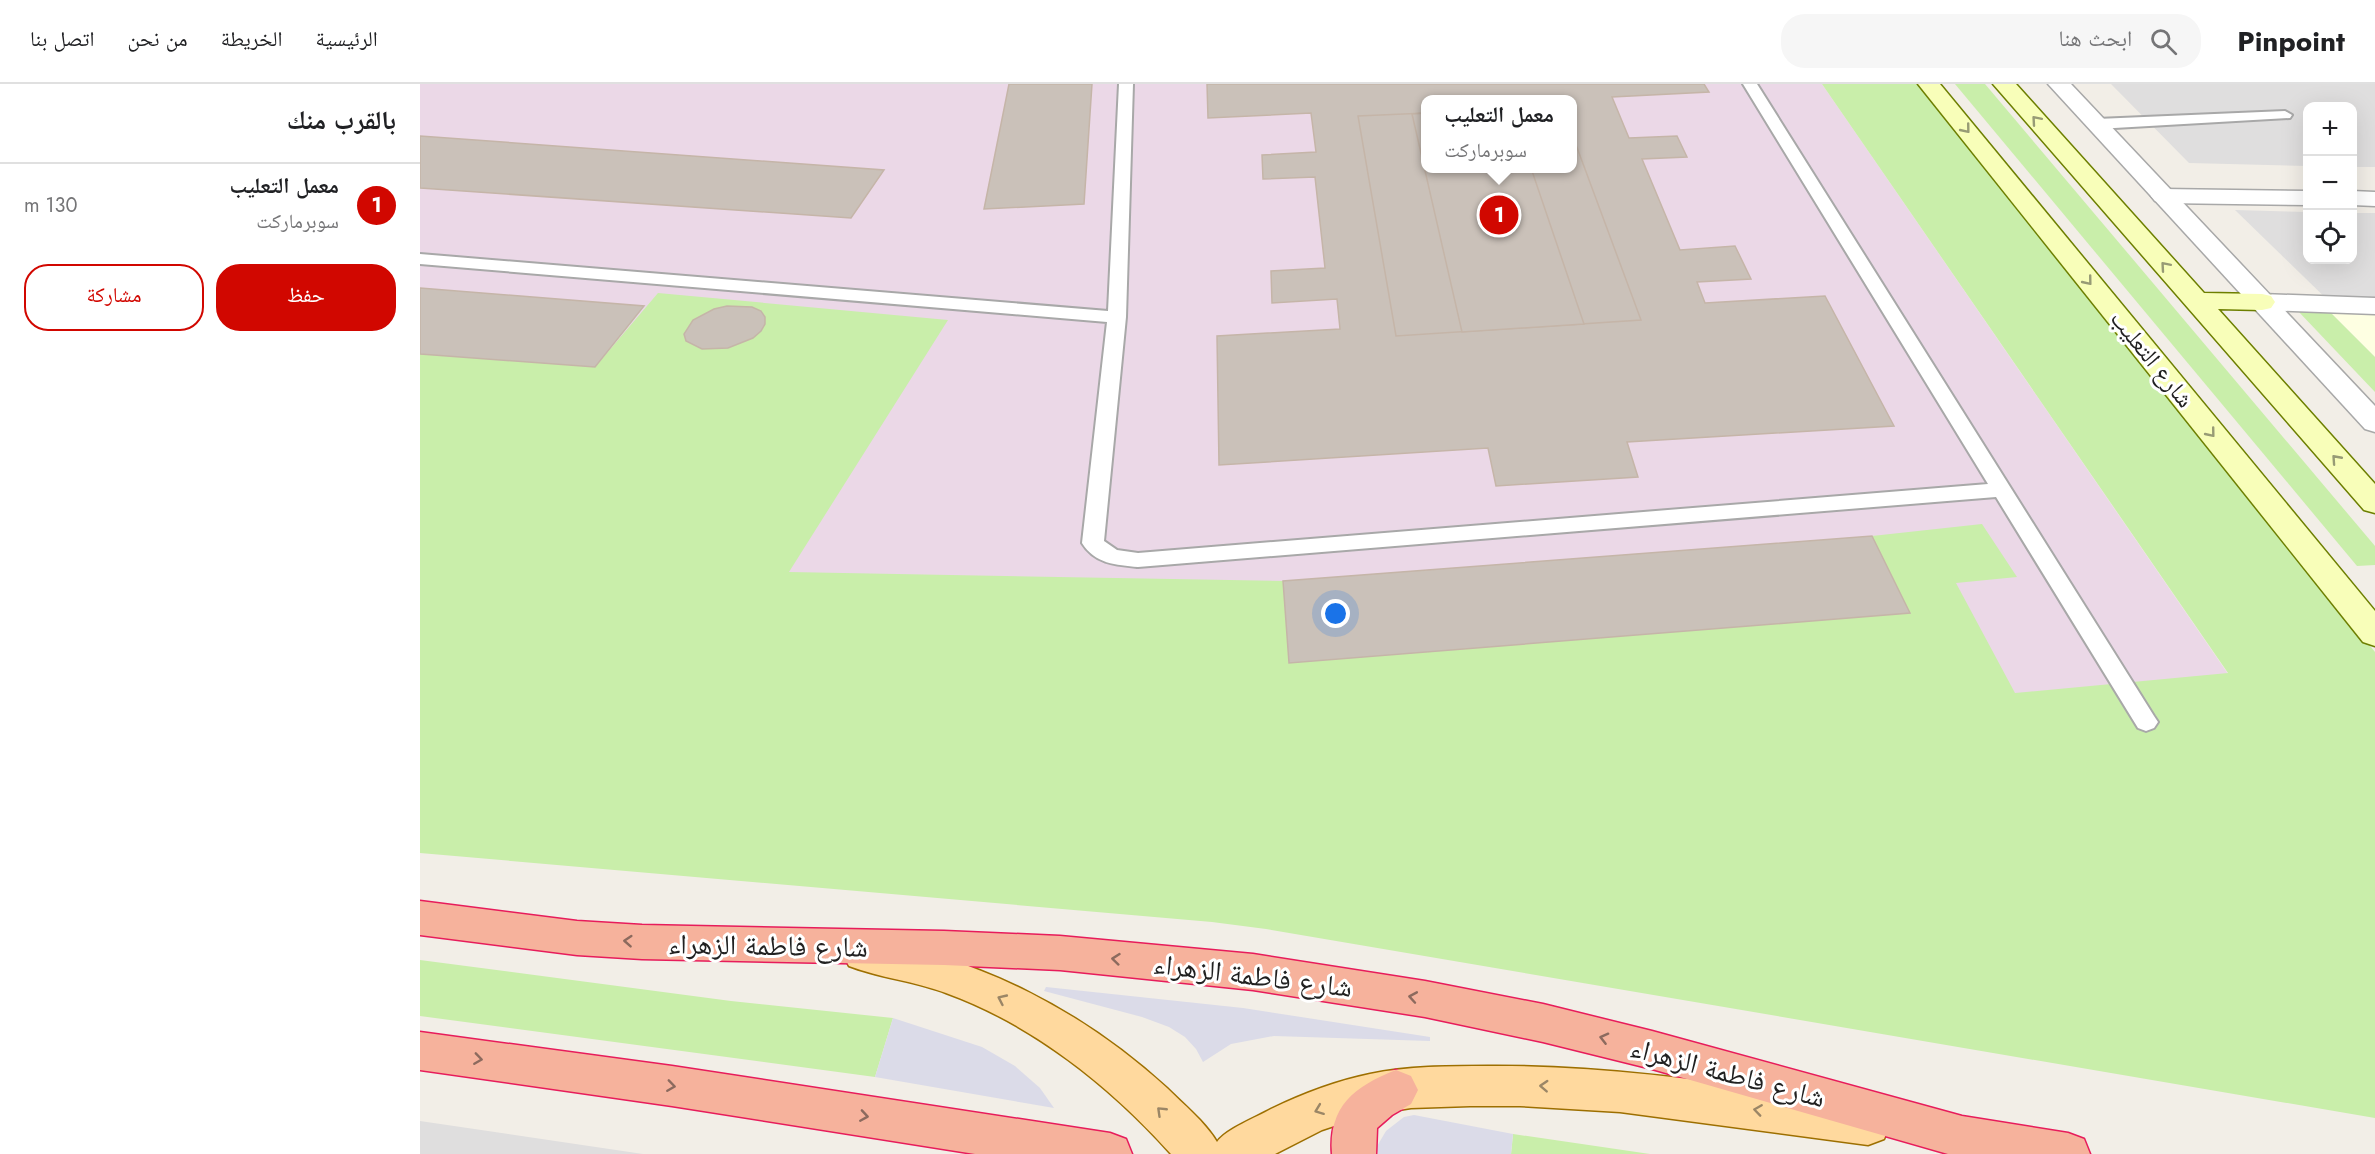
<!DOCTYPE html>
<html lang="ar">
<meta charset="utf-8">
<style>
:root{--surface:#fff;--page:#f6f6f6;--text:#202124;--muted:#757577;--line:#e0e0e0;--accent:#d10700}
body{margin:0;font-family:Jost,"Noto Naskh Arabic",sans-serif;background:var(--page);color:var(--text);direction:rtl}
.controls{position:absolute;right:18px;top:18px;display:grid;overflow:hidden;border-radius:12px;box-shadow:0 6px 24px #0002}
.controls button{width:54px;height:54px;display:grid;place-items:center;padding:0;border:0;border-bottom:2px solid var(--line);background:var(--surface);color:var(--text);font:30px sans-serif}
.you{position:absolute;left:916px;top:530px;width:21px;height:21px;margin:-15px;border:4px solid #fff;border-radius:50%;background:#1a73e8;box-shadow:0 0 0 9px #1a73e833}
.badge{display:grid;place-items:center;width:39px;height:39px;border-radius:50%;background:var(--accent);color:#fff;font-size:20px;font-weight:700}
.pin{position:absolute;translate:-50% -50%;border:3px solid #fff;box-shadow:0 2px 6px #0006}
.popup{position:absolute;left:1001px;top:11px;width:156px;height:78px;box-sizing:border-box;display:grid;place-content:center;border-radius:12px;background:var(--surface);filter:drop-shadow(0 2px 4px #0005);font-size:20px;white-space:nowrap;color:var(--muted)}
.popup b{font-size:22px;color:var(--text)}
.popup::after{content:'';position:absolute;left:50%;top:100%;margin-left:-12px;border:12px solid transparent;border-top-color:var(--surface)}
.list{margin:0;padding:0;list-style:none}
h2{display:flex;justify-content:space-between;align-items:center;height:78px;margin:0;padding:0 24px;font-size:26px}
h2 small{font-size:20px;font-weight:400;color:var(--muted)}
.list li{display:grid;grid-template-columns:39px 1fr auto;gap:18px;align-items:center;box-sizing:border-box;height:84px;padding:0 24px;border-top:2px solid var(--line)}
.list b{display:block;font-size:22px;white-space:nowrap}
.list p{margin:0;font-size:20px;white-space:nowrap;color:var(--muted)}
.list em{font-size:20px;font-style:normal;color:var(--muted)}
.actions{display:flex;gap:12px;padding:18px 24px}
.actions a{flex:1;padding:14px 0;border:2px solid var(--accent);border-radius:24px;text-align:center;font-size:21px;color:var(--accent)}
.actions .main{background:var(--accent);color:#fff}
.icon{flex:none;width:33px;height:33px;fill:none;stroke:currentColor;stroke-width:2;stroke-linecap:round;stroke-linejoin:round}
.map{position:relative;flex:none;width:1955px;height:1070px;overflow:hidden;direction:ltr}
header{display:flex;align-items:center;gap:36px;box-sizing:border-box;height:84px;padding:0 30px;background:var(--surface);border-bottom:2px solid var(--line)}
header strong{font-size:28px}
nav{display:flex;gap:33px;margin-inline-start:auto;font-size:21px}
.search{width:420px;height:54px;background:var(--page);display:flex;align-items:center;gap:15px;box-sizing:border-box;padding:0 21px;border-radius:24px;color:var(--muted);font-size:22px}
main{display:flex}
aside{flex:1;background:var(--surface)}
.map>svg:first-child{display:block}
.residential{fill:#dfdede}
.industrial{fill:#ebd8e7;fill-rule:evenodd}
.education{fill:#feffe2}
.grass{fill:#c9eeaa}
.plaza{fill:#dbdbe8}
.building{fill:#cac1b9;stroke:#c5b5a8;stroke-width:1.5;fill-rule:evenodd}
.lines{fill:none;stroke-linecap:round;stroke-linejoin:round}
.service-casing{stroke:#a8a8a8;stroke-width:4}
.minor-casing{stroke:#a8a8a8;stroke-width:3}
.tertiary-casing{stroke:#a8a8a8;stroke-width:3}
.secondary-casing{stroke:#6d7f00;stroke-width:3}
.primary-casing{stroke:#9d6f00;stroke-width:3}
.trunk-casing{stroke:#e71c5b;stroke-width:3}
.service{fill:#fff;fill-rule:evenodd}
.minor{fill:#fff;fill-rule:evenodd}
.tertiary{fill:#fff;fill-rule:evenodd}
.secondary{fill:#f8feb9;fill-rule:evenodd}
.primary{fill:#ffd99e;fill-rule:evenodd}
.trunk{fill:#f6b29c;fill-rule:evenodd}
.oneway{stroke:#979b75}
.oneway2{stroke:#8c6a5e}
.oneway3{stroke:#9b8666}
.labels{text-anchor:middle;stroke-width:6;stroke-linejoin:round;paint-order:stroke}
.street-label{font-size:24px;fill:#212121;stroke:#fff}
.near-street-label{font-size:28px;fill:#212121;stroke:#fff}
</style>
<header>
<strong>Pinpoint</strong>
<div class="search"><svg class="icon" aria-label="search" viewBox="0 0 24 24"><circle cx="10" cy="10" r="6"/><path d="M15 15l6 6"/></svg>ابحث هنا</div>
<nav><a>الرئيسية</a><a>الخريطة</a><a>من نحن</a><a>اتصل بنا</a></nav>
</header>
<main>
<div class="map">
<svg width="1955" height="1070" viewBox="0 0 1955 1070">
<rect width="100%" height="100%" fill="#f2eee7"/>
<g class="residential">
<path d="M1691,0h264v83h-22l-1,-61h-44l-1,60 -118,-3z"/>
<path d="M1815,126l72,2 1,48h44l1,-47h22v133z"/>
<path d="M0,1037l223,33h-223z"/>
</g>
<path class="industrial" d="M0,0h1402l455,661 -1857,-139zM1006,15h146v69h-146z"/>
<path class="education" d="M1910,228l45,1v44z"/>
<g class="grass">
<path d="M1402,0h98l455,568v466l-1109,-189 -54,-7 -792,-69v-499l175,13 63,-74 290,27 -159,252 494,9 6,82 620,-50 -37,-77 110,-12 35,53 -61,6 59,110 213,-20z"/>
<path d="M1535,0h30l390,462v19l-18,1z"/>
<path d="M1878,227l32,1 45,45v35z"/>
<path d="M0,876l311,41 162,17 -18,59 -455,-61z"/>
<path d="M1093,1050l137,20h-139z"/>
</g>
<g class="plaza">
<path d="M626,903l197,21 187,29v4l-156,-5 -43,8 -28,18 -7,-13 -11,-12 -16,-10 -27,-10 -98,-26z"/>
<path d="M473,934l89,29 33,19 25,22 14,20 -179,-31z"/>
<path d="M994,1031l99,19 -2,20h-133l-2,-6 10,-17 18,-14z"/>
</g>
<g class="building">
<path d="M589,0h83l-8,120 -100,5z"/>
<path d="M787,0h497l5,8 -97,5 17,41 48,-2 10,21 -45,2 38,91 55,-4 16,33 -54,3 8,21 120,-7 69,130 -267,16 11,35 -142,9 -8,-38 -269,17 -2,-129 123,-7 -3,-30 -65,4 -1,-32 54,-3 -10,-91 -52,2 -1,-24 54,-3 -5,-39 -103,5zM1006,15h146v69h-146z"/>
<path d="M1006,29v55h146v-34l69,186 -245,16 -38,-220z"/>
<path d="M1006,29v55h105l53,156 -122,8 -50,-218z"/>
<path d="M0,52l464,34 -33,48 -431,-30z"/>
<path d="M0,204l224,18 -49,61 -175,-13z"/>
<path d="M307,222l25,1 9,4 4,6v7l-4,7 -8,7 -25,10 -26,1 -16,-8 -2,-7 9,-14 21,-11z"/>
<path d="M1452,452l38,77 -621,50 -6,-82z"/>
</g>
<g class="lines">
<g class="service-casing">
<g id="service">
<path d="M699,0h14l-7,233 -22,224 13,9 21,3 850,-69 -245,-400h14l397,632 4,6 -4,6 -8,3 -8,-3 -142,-231 -858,70c-22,-2 -43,-3 -56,-24l25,-221 -687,-58v-10l688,57z"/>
<path d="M1865,27l7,4 -2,3 -193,11 -8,-5 8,-5z"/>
</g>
</g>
<g class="minor-casing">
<g id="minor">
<path d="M1743,105l145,2v14l-145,-2 -8,-2 -4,-5 4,-5z"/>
<path d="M1932,107l23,1v14l-23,-1z"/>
<path d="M1842,210l113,4v16l-113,-4 -9,-2 -4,-6 4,-6z"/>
</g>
</g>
<g class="tertiary-casing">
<path id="tertiary" d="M1628,0h23l304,322v26l-10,-3z"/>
</g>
<g class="secondary-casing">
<g id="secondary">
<path d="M1498,0h22l435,527v35l-12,-4z"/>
<path d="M1573,0h23l188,209 58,1 9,2 4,6 -4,6 -9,2 -44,-1 157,175v29l-11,-3z"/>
</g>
</g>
<g class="primary-casing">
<path id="primary" d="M443,853c117,22 216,71 304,151 16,16 38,34 50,54 9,-13 40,-25 54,-33 31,-15 65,-28 99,-35 38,-8 78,-8 118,-8 127,-1 254,20 380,37l16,6 6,15 -6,15 -16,6 -248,-33 -100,-6h-50l-59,2 -44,7 -45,15 -47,24h-104c-61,-68 -139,-130 -225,-161 -32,-12 -66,-15 -97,-27l-6,-12 6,-12z"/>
</g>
<g class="trunk-casing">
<g id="trunk">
<path d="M0,817l157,20 65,4 302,6 116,5 193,18 172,27 118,23 109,27 310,85 106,17 16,6 6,15h-142l-296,-85 -109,-27 -118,-25 -172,-27 -193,-20 -116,-5 -302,-6 -65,-4 -157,-20z"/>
<path d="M0,948l252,34 438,67 16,6 6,15h-157l-303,-48 -252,-36z"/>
<path d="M976,986l15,6 7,14 -7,14 -19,11 -15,13 -1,26h-44c-4,-48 23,-68 64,-84z"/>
</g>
</g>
<use href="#service" class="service"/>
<use href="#minor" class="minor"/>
<use href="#tertiary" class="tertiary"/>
<use href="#secondary" class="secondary"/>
<use href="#primary" class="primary"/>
<use href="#trunk" class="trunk"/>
</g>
<defs><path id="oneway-chevron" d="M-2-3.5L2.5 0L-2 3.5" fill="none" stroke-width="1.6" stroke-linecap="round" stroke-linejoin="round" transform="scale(1.5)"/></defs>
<g class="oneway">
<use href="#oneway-chevron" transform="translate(1616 36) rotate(-131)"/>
<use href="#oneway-chevron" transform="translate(1546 45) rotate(51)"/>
<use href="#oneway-chevron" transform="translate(1745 182) rotate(-131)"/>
<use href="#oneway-chevron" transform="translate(1668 197) rotate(51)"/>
<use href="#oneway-chevron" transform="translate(1791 349) rotate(51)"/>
<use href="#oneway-chevron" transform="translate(1916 375) rotate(-132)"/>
</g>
<g class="oneway2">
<use href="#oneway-chevron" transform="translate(208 857) rotate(-176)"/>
<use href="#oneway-chevron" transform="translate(696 875) rotate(-174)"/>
<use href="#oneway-chevron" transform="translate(993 913) rotate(-170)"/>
<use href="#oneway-chevron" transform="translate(1184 954) rotate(-166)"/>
<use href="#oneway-chevron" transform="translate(58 975) rotate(8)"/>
<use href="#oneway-chevron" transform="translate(251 1002) rotate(8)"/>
<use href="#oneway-chevron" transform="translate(444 1032) rotate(9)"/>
</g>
<g class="oneway3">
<use href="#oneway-chevron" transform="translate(582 915) rotate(-155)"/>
<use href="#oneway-chevron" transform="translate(1124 1002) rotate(-177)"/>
<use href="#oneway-chevron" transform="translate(899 1026) rotate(159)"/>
<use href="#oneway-chevron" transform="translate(1338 1026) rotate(-172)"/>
<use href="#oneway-chevron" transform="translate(741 1027) rotate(-136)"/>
</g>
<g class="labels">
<g class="street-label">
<text transform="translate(1732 275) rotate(51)" y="8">شارع التعليب</text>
</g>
<g class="near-street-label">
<text transform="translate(348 861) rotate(1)" y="10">شارع فاطمة الزهراء</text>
<text transform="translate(833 891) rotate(7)" y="10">شارع فاطمة الزهراء</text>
<text transform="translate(1308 988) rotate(15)" y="10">شارع فاطمة الزهراء</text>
</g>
</g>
</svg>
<div class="controls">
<button>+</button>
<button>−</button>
<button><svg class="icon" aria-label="locate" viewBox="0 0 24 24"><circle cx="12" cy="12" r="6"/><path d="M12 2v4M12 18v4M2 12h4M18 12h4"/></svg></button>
</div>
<div class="you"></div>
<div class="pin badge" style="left:1079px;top:131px">1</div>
<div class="popup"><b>معمل التعليب</b>سوبرماركت</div>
</div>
<aside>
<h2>بالقرب منك<small></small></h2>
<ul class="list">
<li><span class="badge">1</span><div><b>معمل التعليب</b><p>سوبرماركت</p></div><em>130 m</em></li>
</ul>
<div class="actions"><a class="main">حفظ</a><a>مشاركة</a></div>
</aside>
</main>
